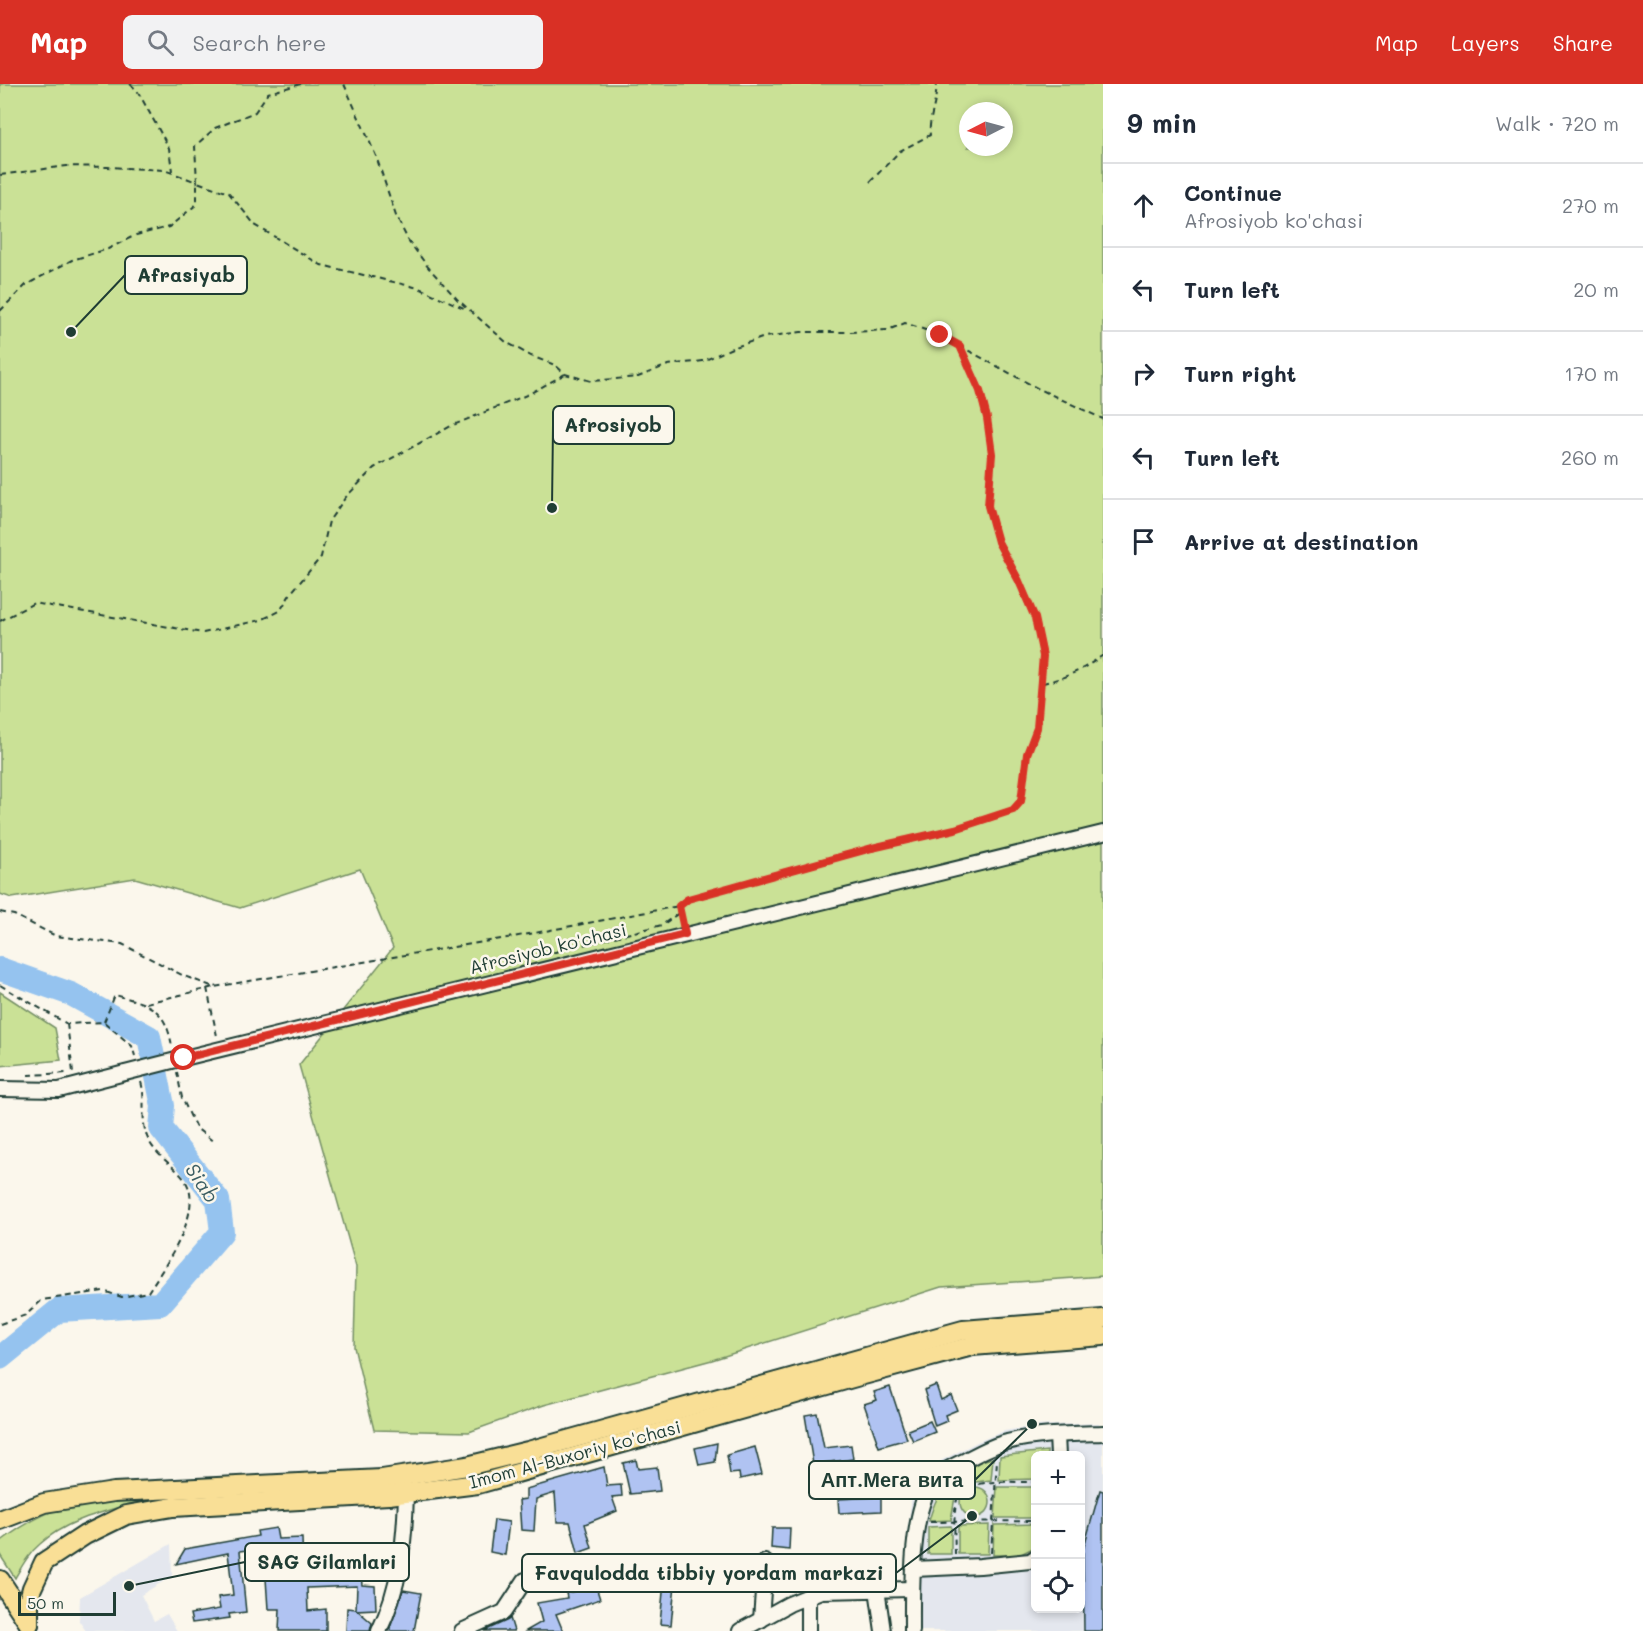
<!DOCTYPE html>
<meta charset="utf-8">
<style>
:root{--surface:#fff;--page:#f2f2f3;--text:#1f2937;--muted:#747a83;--line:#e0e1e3;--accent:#d93025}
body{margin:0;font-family:Mali,sans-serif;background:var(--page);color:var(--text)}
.controls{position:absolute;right:18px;bottom:18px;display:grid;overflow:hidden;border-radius:9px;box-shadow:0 3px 9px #0003}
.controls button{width:54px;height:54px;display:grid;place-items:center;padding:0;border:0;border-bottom:2px solid var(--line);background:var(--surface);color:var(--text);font:30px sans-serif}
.compass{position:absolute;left:959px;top:18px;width:54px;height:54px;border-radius:50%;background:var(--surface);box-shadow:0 3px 9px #0003;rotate:264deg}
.scale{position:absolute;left:18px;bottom:15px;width:98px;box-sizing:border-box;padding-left:6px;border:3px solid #1f3d34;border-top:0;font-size:16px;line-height:21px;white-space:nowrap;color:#1f3d34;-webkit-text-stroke:4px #fbf7ec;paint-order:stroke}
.stop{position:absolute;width:18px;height:18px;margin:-14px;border:4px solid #d93025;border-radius:50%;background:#fff}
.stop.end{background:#d93025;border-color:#fff;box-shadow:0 2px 6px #0008}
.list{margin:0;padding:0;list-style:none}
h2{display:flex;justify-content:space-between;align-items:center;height:78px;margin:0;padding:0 24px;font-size:26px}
h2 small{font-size:20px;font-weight:400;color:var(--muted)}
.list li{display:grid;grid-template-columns:39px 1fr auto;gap:18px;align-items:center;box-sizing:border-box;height:84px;padding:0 24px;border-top:2px solid var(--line)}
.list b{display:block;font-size:22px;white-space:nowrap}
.list p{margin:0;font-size:20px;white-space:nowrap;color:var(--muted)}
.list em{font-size:20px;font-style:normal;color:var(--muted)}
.icon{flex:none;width:33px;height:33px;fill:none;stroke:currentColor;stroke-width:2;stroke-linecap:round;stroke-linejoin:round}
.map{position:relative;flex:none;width:1103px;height:1547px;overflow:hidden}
header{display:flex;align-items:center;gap:36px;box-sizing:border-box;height:84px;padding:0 30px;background:var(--accent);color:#fff}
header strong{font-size:28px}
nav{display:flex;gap:33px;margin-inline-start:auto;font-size:21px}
.search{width:420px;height:54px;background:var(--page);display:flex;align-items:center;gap:15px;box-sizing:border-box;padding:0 21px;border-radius:9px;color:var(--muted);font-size:22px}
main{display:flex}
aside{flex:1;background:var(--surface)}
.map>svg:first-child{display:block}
.built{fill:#e4e7ee;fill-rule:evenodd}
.green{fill:#cae196;stroke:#748f65;stroke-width:1.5;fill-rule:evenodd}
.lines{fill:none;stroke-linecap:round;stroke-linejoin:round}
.river{stroke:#95c3ef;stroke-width:24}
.building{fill:#b0c3f2;stroke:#1f3d34;stroke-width:1.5}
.minor-casing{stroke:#1f3d34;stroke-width:18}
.major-casing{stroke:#1f3d34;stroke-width:22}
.path{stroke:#1f3d34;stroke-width:2;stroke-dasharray:6 4.5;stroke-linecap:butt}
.minor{stroke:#fbf7ec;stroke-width:14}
.major{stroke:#f9df96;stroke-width:18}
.minor-bridge-casing{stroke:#1f3d34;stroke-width:18;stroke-linecap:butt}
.minor-bridge{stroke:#fbf7ec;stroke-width:14}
.route{stroke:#d93025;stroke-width:8}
.labels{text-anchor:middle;stroke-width:5;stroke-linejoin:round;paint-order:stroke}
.street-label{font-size:18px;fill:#1f3d34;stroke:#fbf7ec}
.water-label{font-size:20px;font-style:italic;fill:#3c5e63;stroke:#fbf7ec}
.leader{fill:none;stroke:#1f3d34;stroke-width:2}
.callout-dot{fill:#1f3d34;stroke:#fbf7ec;stroke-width:2}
.callout{fill:#fbf7ec;stroke:#1f3d34;stroke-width:2}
.callout-label{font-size:20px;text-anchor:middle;font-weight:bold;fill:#1f3d34}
</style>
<header>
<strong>Map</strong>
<div class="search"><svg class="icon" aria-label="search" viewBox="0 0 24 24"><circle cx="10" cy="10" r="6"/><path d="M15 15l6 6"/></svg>Search here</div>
<nav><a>Map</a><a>Layers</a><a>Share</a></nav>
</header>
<main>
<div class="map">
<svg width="1103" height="1547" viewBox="0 0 1103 1547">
<rect width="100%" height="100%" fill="#fbf7ec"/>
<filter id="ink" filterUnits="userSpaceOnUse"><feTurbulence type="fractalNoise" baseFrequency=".0167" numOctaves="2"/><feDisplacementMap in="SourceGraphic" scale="12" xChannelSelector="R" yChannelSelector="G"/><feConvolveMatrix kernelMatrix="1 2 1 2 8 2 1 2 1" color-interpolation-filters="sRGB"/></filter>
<g filter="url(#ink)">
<g class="built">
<path d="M1099,1339v16h4v192h-200l4,-96 5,-39 5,-13 8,-14 52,-27 27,-11 30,-5zM1036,1372h44v152h-44z"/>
<path d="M171,1460l1,32 -31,19 13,26 13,-7 10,17h-91l-7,-10 1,-24z"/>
</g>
<g class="green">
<path d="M0,0h1103v1192l-162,11 -229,73 -168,45 -75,27 -95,-2 -20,-83 2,-80 -57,-202 94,-117 -33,-79 -120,39 -105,-30 -123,20 -12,-4zM968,27h36v36h-36z"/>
<path d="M0,908l55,36 6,32 -61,6z"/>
<path d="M1047,1367v4l-11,1 -1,23 -36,1 1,-24z"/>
<path d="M993,1374l-2,22 -23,3 -12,8 -5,29 -22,1c9,-36 28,-55 64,-63z"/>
<circle cx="975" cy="1418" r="15"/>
<path d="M997,1403h38v31h-40z"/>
<path d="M144,1416c-35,11 -76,18 -104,44 -11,9 -18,22 -25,34l-15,-23v-13c25,-19 57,-37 88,-40 19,-2 38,-1 56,-2z"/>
<path d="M1035,1440v23l-16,8h-26l1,-30z"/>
<path d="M989,1441l-1,29h-30v-28z"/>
<path d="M951,1442v28h-23v-27z"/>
</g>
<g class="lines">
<path class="river" d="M0,885l71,25 78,43 14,69 -2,22 57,72 4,32 -62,72 -101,6 -59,48"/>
</g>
<g class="building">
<path d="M936,1301l5,15 10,-5 6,15 -12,5 2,6 -12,5 -11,-36z"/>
<path d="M890,1303l17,52 -28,8 -15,-43 13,-4 -3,-8z"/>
<path d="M817,1329l7,35 27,-3 2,14 -40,5 -8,-49z"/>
<path d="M930,1337l5,11 -22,9 -5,-11z"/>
<path d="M717,1359l-2,19 -16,3 -4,-17z"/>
<path d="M755,1363l7,27 -22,5 -1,-6 -9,1 -3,-19z"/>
<path d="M636,1376l2,9 19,-2 3,24 -30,3 -7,-31z"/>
<path d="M604,1383l3,19 14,-1 1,11 -10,1 5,14 -32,13 7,24 -14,5 -8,-31h-13l-2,-29 -19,6 -2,32 -13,-1 -2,-30 7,-1v-10z"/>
<path d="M1100,1406l3,1v140h-19l-1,-81z"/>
<path d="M881,1413v14l-42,2 -1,-14z"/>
<path d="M494,1436l15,2 -4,33 -15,-3z"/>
<path d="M276,1444l2,11 24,-1 1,34 9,-1 1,4 48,-1 1,11 13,1 1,23 -19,1 15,13 -2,8h-24l1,-23 9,1 1,-23 -50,2 1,23 18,-2v22h-47l1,-22h-12l-4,-61 -24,3 6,61 -17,2 1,4 -38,5 -2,-9 30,-5 -2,-12 15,-2 -5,-42 -52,11 9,-15 73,-13 -1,-5z"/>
<path d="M772,1444h18l-1,22 -18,-2z"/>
<path d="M664,1498l11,2 -4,41 -11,-1z"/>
<path d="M596,1503l4,12 -44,15 7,17h-37l16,-9 -5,-19 30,-5 -1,-5z"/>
<path d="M403,1506l18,3 -7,38h-25z"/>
<path d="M510,1534l4,13h-30l24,-11z"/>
</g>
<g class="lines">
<g class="minor-casing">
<g id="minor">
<path d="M184,974l919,-225"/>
<path d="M0,1005l59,1 66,-17"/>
<path d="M1057,1351l1,21"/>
<path d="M914,1485l66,-3 50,-5 6,-4"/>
<path d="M877,1505l6,42"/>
<path d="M761,1536l4,-58"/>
<path d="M379,1547c21,-43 26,-91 27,-138"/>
<path d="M462,1547l42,-19 21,-32"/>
<path d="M740,1547l49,-27 32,-13 91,-2"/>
<path d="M808,1547v-35"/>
<path d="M912,1547c0,-38 -2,-117 20,-148 9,-12 21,-17 34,-23 13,-7 27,-15 41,-18 31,-8 65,-8 96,-9"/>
</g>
</g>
<g class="major-casing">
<g id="major">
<path d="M0,1436l44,-17 70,-11 268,-13 85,-13 61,-15 435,-121 140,-11"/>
<path d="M0,1496l29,44"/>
<path d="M29,1540v-25l3,-11 12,-26 41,-27 41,-20 47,-8 216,-12 89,-11 378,-107 116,-31 131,-10"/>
</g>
</g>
<g class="path">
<path d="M130,0l7,6 32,58 3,23"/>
<path d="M344,0l32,72 20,60 12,24 20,27 29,32 49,43 25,14 24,9 10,9 26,7 47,-4 30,-12 35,-4 29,-13 33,-11 36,-5h50l37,-2 17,-7 35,12 95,52 68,32"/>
<path d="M0,91l67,-9 41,1 56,3 33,12 -2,-36 20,-18 40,-16 13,-19 33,-9"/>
<path d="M870,98l30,-31 30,-16c-2,-17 8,-34 6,-51"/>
<path d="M0,227l26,-26 46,-25 36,-11 28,-14 33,-8 28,-23v-22l32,11 26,32 66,40 98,23 47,21"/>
<path d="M0,537l34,-18 169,30 58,-13 19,-9 11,-18 30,-36 8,-36 16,-23 29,-30 77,-42 78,-32 36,-20"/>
<path d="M1042,599c23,-4 42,-14 61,-28"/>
<path d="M0,828l14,3 42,21 66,8 62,32 30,11 299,-50 166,-31"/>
<path d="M682,839l-3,-17 9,-7 184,-51 83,-19 58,-19 8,-9 6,-47 10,-26 5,-45 1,-27 -9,-38 -15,-37 -21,-39 -10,-36 4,-52 -5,-36 -7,-27 -20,-45"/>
<path d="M543,871l119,-30 17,-12"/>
<path d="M0,901l67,39 37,-2 28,24 3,10"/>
<path d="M207,904l10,48"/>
<path d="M146,919l68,-16"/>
<path d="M104,938l11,-27c34,9 50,12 57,51"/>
<path d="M67,940l6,48"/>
<path d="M177,988l5,26 14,30 18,14"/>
<path d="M28,991l39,-2"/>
<path d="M0,1240l26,-9 16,-15 61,-9 19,6 26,-5c16,-25 56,-79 38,-110 -9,-15 -29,-25 -37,-41 -10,-19 -2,-39 -8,-59"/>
<path d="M930,1438l106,-1"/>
<path d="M991,1469l6,-93"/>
<path d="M955,1471c0,-15 -3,-48 4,-60 10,-18 59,-12 77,-13"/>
</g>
<use href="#minor" class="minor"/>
<use href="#major" class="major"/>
<g class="minor-bridge-casing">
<path id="minor-bridge" d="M125,989l59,-15"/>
</g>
<use href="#minor-bridge" class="minor-bridge"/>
</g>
</g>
<g class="lines" filter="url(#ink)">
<path class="route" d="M184,974l501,-124 -6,-28 9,-7 184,-51 83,-19 58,-19 8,-9 6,-47 10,-26 6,-72 -8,-38 -16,-37 -21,-39 -10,-36 4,-52 -5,-36 -7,-27 -20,-45 -20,-11"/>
</g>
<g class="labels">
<g class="street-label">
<text transform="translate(548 865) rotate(-14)" y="6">Afrosiyob ko'chasi</text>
<text transform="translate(575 1371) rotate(-15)" y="6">Imom Al-Buxoriy ko'chasi</text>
</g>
<g class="water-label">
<text transform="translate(202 1099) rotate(56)" y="7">Siab</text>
</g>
</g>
<path class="leader" d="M71 248L125 191M552 424L553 341M1032 1340L975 1396M129 1502L245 1478M972 1432L896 1489"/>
<g class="callout-dot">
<circle cx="71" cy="248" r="6"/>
<circle cx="552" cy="424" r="6"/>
<circle cx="1032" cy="1340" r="6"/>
<circle cx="129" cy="1502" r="6"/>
<circle cx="972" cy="1432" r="6"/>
</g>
<g class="callout">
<rect x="125" y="172" width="122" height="38" rx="6"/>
<rect x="553" y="322" width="121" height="38" rx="6"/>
<rect x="809" y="1377" width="166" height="38" rx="6"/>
<rect x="245" y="1459" width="164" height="38" rx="6"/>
<rect x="522" y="1470" width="374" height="38" rx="6"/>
</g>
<g class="callout-label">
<text x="186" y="198">Afrasiyab</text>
<text x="613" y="348">Afrosiyob</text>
<text x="892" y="1403">Апт.Мега вита</text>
<text x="327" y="1485">SAG Gilamlari</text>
<text x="709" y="1496">Favqulodda tibbiy yordam markazi</text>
</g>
</svg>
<div class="controls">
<button>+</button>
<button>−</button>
<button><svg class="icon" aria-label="locate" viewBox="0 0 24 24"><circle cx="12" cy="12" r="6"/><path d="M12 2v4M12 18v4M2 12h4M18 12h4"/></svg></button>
</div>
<svg class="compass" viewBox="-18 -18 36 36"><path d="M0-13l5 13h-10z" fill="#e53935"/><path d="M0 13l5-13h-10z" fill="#747a83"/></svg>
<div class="scale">50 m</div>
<div class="stop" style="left:184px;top:974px"></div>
<div class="stop end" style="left:940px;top:251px"></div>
</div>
<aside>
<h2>9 min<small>Walk · 720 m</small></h2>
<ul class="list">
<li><svg class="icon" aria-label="ahead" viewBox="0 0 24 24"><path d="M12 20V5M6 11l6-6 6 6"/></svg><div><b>Continue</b><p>Afrosiyob ko'chasi</p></div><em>270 m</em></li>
<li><svg class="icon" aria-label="left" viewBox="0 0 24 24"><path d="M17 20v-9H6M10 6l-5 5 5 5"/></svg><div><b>Turn left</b></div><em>20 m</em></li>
<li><svg class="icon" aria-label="right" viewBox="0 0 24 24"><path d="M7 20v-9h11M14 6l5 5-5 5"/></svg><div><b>Turn right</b></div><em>170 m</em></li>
<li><svg class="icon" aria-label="left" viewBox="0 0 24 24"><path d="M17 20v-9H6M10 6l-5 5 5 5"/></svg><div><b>Turn left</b></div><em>260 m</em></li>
<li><svg class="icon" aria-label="arrive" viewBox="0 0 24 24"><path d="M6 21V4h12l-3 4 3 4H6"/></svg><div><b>Arrive at destination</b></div></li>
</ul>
</aside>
</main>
